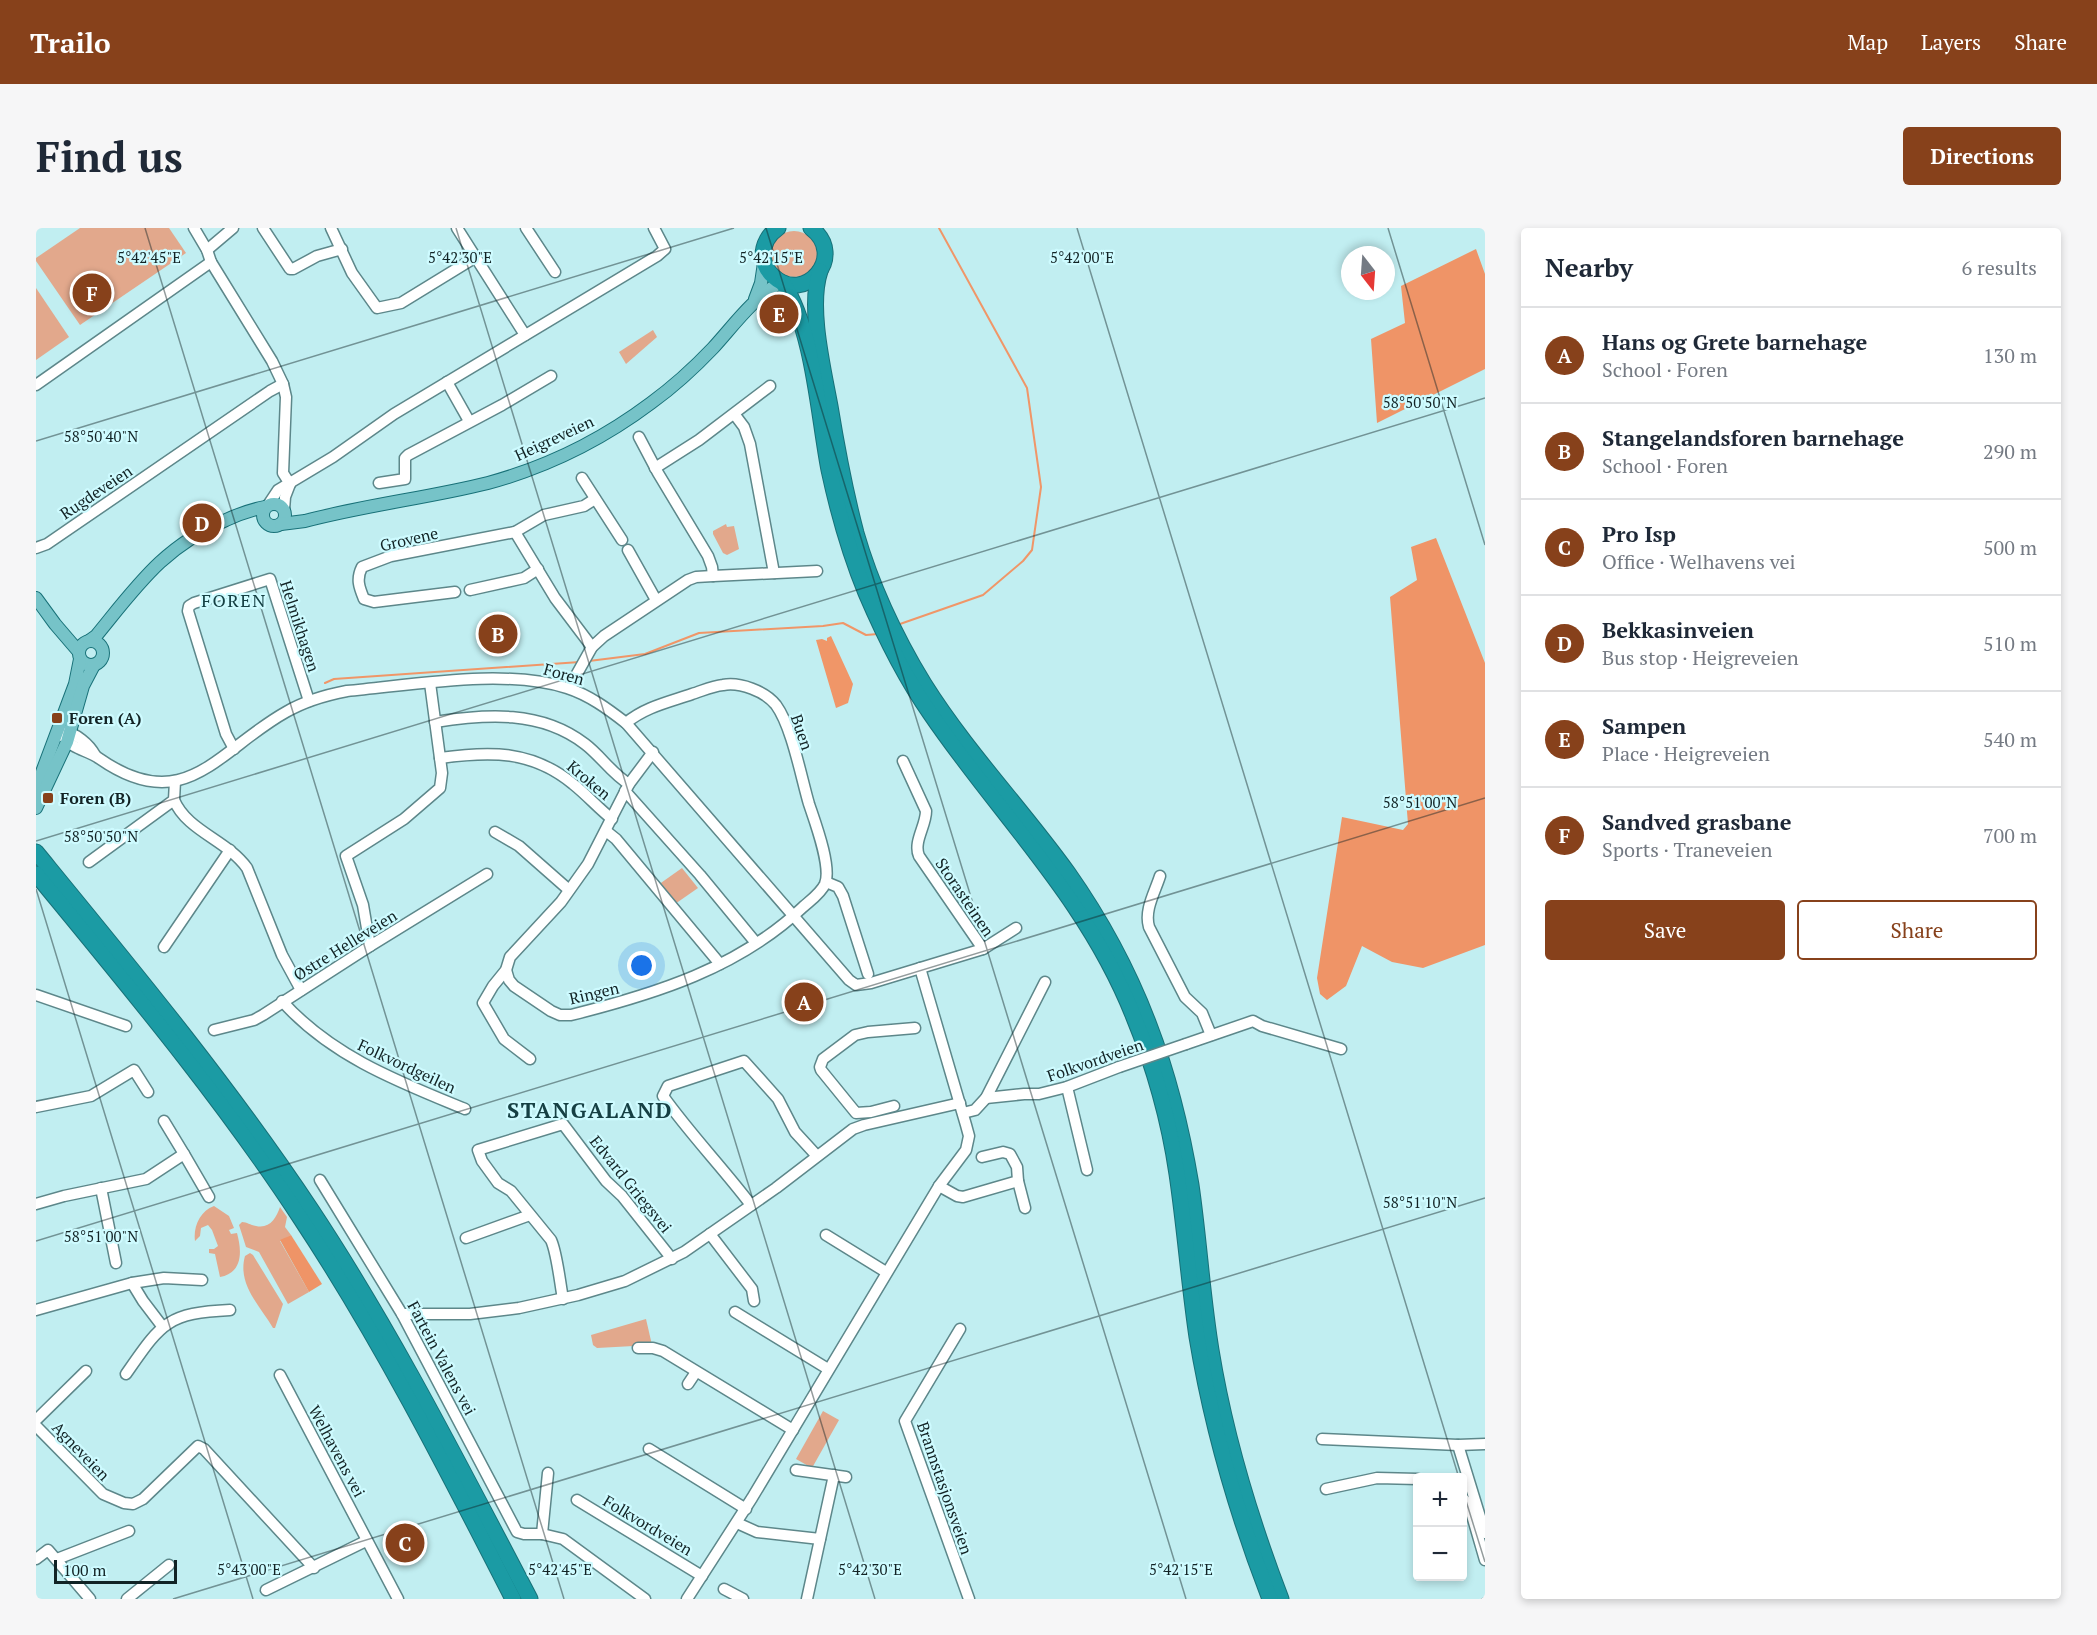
<!DOCTYPE html>
<meta charset="utf-8">
<style>
:root{--surface:#fff;--page:#f6f6f7;--text:#1f2937;--muted:#747a83;--line:#e0e1e3;--accent:#87411b}
body{margin:0;font-family:"PT Serif",serif;background:var(--page);color:var(--text)}
.controls{position:absolute;right:18px;bottom:18px;display:grid;overflow:hidden;border-radius:6px;box-shadow:0 3px 9px #0003}
.controls button{width:54px;height:54px;display:grid;place-items:center;padding:0;border:0;border-bottom:2px solid var(--line);background:var(--surface);color:var(--text);font:30px sans-serif}
.compass{position:absolute;left:1305px;top:18px;width:54px;height:54px;border-radius:50%;background:var(--surface);box-shadow:0 3px 9px #0003;rotate:163deg}
.scale{position:absolute;left:18px;bottom:15px;width:123px;box-sizing:border-box;padding-left:6px;border:3px solid #122325;border-top:0;font-size:16px;line-height:21px;white-space:nowrap;color:#122325;-webkit-text-stroke:4px #cefbff;paint-order:stroke}
.you{position:absolute;left:606px;top:738px;width:21px;height:21px;margin:-15px;border:4px solid #fff;border-radius:50%;background:#1a73e8;box-shadow:0 0 0 9px #1a73e833}
.badge{display:grid;place-items:center;width:39px;height:39px;border-radius:50%;background:var(--accent);color:#fff;font-size:20px;font-weight:700}
.pin{position:absolute;translate:-50% -50%;border:3px solid #fff;box-shadow:0 2px 6px #0006}
.list{margin:0;padding:0;list-style:none}
h2{display:flex;justify-content:space-between;align-items:center;height:78px;margin:0;padding:0 24px;font-size:26px}
h2 small{font-size:20px;font-weight:400;color:var(--muted)}
.list li{display:grid;grid-template-columns:39px 1fr auto;gap:18px;align-items:center;box-sizing:border-box;height:96px;padding:0 24px;border-top:2px solid var(--line)}
.list b{display:block;font-size:22px;white-space:nowrap}
.list p{margin:0;font-size:20px;white-space:nowrap;color:var(--muted)}
.list em{font-size:20px;font-style:normal;color:var(--muted)}
.actions{display:flex;gap:12px;padding:18px 24px}
.actions a{flex:1;padding:14px 0;border:2px solid var(--accent);border-radius:6px;text-align:center;font-size:21px;color:var(--accent)}
.actions .main{background:var(--accent);color:#fff}
.map{position:relative;flex:none;width:1449px;height:1371px;overflow:hidden;border-radius:6px}
header{display:flex;align-items:center;gap:36px;box-sizing:border-box;height:84px;padding:0 30px;background:var(--accent);color:#fff}
header strong{font-size:28px}
nav{display:flex;gap:33px;margin-inline-start:auto;font-size:21px}
.intro{display:flex;align-items:center;justify-content:space-between;box-sizing:border-box;height:144px;padding:0 36px}
h1{margin:0;font-size:42px}
.button{padding:15px 27px;border-radius:6px;background:var(--accent);color:#fff;font-size:21px;font-weight:700}
main{display:flex;gap:36px;padding:0 36px}
aside{flex:1;background:var(--surface);border-radius:6px;box-shadow:0 3px 9px #0003}
.map>svg:first-child{display:block}
.green{fill:#e2a88c}
.forest{fill:#ef9467}
.water{fill:#f09668}
.lines{fill:none;stroke-linecap:round;stroke-linejoin:round}
.stream{stroke:#f09668;stroke-width:2}
.minor-casing{stroke:#5d878a;stroke-width:13}
.major-casing{stroke:#187178;stroke-width:14}
.highway-casing{stroke:#187178;stroke-width:17}
.minor{stroke:#fff;stroke-width:10}
.major{stroke:#76c3c8;stroke-width:12}
.highway{stroke:#1b9ba4;stroke-width:15}
.minor-bridge-casing{stroke:#5d878a;stroke-width:13;stroke-linecap:butt}
.minor-bridge{stroke:#fff;stroke-width:10}
.ticks{fill:none;stroke:#122325;stroke-width:1.5;stroke-opacity:0.45}
.poi-dot{fill:#87411b;stroke:#cefbff;stroke-width:2}
.labels{text-anchor:middle;stroke-width:4.5;stroke-linejoin:round;paint-order:stroke}
.street-label{font-size:16px;fill:#122325;stroke:#cefbff}
.poi-label{font-size:16px;font-weight:bold;fill:#122325;stroke:#cefbff;text-anchor:start}
.neighbourhood-label{font-size:18px;letter-spacing:1.5px;fill:#164044;stroke:#cefbff}
.district-label{font-size:22px;font-weight:bold;letter-spacing:1.5px;fill:#164044;stroke:#cefbff}
.ticks-label{font-size:15px;text-anchor:middle;fill:#122325;stroke:#cefbff;stroke-width:4.5;stroke-linejoin:round;paint-order:stroke}
</style>
<header>
<strong>Trailo</strong>
<nav><a>Map</a><a>Layers</a><a>Share</a></nav>
</header>
<div class="intro"><h1>Find us</h1><a class="button">Directions</a></div>
<main>
<div class="map">
<svg width="1449" height="1371" viewBox="0 0 1449 1371">
<rect width="100%" height="100%" fill="#c1eef1"/>
<g class="green">
<path d="M44,0h89l17,25 -106,72 -44,-64v-3z"/>
<circle cx="758" cy="26" r="23"/>
<path d="M0,60l33,49 -33,23z"/>
<path d="M617,102l4,7 -31,27 -7,-12z"/>
<path d="M690,296l1,3 7,-1 5,23 -12,6 -4,-2 -10,-19v-3z"/>
<path d="M646,640l16,20 -23,16 -17,-19z"/>
<path d="M178,978l15,10 5,12 -5,2 2,4 6,-1c5,18 6,40 -17,44l-5,-23 -6,-1v-4h5l4,-3 -6,-16 -4,-5 -7,3 -1,8 -5,5c-2,-14 5,-30 19,-35z"/>
<path d="M244,979l7,10 -2,10 6,8 -11,6 29,51 -21,12 -29,-52 -13,-5 -7,-22 3,-3c5,0 8,3 14,4 14,3 20,-8 24,-19z"/>
<path d="M214,1025l3,2 30,49 -8,24h-2c-13,-23 -36,-43 -28,-72z"/>
<path d="M610,1091l6,26 -55,3 -4,-3 -2,-10z"/>
<path d="M787,1183l16,9 -27,48 -16,-9z"/>
</g>
<g class="forest">
<path d="M1440,21l9,25v95l-108,54 -6,-84 34,-16 -4,-37z"/>
<path d="M1400,310l49,125v282l-62,23 -31,-6 -30,-16 -16,40 -19,14 -7,-6 -3,-16 25,-161 61,13 5,-6 -18,-227 27,-17 -6,-33z"/>
<path d="M255,1007l31,49 -13,8 -29,-52z"/>
</g>
<path class="water" d="M795,408l22,48 -5,19 -12,5 -20,-68 6,-1 5,2v-3z"/>
<g class="lines">
<g class="stream">
<path d="M864,396l83,-29 40,-34 9,-11 9,-63 -14,-99 -88,-160"/>
<path d="M553,433l56,-7 54,-21 124,-7 20,-3 23,12 12,-1"/>
<path d="M289,455l9,-4 246,-17"/>
</g>
<g class="minor-casing">
<g id="minor">
<path d="M158,0l13,22 4,12 61,99 11,23 3,13 -3,76 7,11"/>
<path d="M227,0l27,41h3l24,-13 25,-7"/>
<path d="M295,0l21,45 25,35 24,-5 75,-46"/>
<path d="M421,0l68,107"/>
<path d="M490,0l29,44"/>
<path d="M171,22l26,-22"/>
<path d="M411,154l22,39"/>
<path d="M0,157l175,-123"/>
<path d="M699,187l9,12 6,17 24,129"/>
<path d="M603,209l19,36 50,83 4,11 1,9"/>
<path d="M619,240l44,-28 71,-54"/>
<path d="M546,250l40,62"/>
<path d="M343,255l26,-4v-21l3,-3 94,-50 49,-29"/>
<path d="M232,277l10,-15 55,-33 61,-43 263,-158 8,-7 -11,-21"/>
<path d="M248,282l1,-13 5,-13"/>
<path d="M479,304l40,66 37,49"/>
<path d="M0,320l11,-4 223,-153 13,-7"/>
<path d="M592,322l28,50"/>
<path d="M434,362l54,-12 14,-9"/>
<path d="M419,364l-81,10 -10,-3c-5,-12 -8,-20 -2,-32l29,-11 124,-24 29,-17 40,-9 11,-7"/>
<path d="M533,460l23,-41 12,-11 84,-56 8,-3 17,-1 104,-5"/>
<path d="M399,494c51,-8 106,-12 150,22 16,12 27,30 44,40"/>
<path d="M27,503c13,2 26,13 32,24"/>
<path d="M26,507c12,16 24,14 38,24 85,59 118,-9 186,-47 19,-11 40,-17 61,-21 66,-6 158,-23 220,-3 22,7 41,21 59,35l223,257 7,5 15,-2 112,-34 33,-21"/>
<path d="M198,521l-8,-15 -38,-123 1,-5 5,-3 76,-24 39,122"/>
<path d="M404,530c50,-7 92,-8 133,26 14,11 25,24 39,35"/>
<path d="M867,533l23,50c0,15 -13,31 -7,45l64,93"/>
<path d="M589,563l75,84 56,68"/>
<path d="M138,572c13,31 53,40 73,68l35,87 19,35"/>
<path d="M570,603l10,8 104,125"/>
<path d="M459,604l24,14 50,44"/>
<path d="M53,634l85,-62 1,-19"/>
<path d="M1124,648c-5,16 -16,34 -11,51l36,70 17,16 9,22"/>
<path d="M790,654l12,5 5,9 25,78"/>
<path d="M334,718l-7,-41 -17,-49 58,-37 36,-31 2,-15 -12,-90"/>
<path d="M128,719l66,-97"/>
<path d="M470,742l3,10 5,6 37,25 9,4h11c84,-21 168,-47 232,-108 8,-7 18,-14 22,-23 7,-17 -10,-62 -16,-80 -8,-27 -17,-77 -33,-99 -11,-14 -36,-23 -53,-20 -11,1 -21,6 -31,9 -23,8 -47,13 -66,29"/>
<path d="M0,767l90,31"/>
<path d="M246,773c49,55 117,81 183,108"/>
<path d="M178,802l40,-10 9,-5 107,-69 117,-72"/>
<path d="M1150,816l67,-23 9,5 79,23"/>
<path d="M494,831l-26,-20 -21,-36 10,-17 13,-16 4,-13 51,-55 27,-38 41,-80 24,-32"/>
<path d="M1031,859l20,83"/>
<path d="M950,870l38,-4h15l28,-7 52,-20"/>
<path d="M858,878l-23,6 -15,1 -35,-43 -1,-3 3,-8 32,-24 13,-3 47,-4"/>
<path d="M0,879l55,-11 43,-26 14,22"/>
<path d="M927,885l12,-3 11,-12 59,-116"/>
<path d="M128,893l20,33"/>
<path d="M284,952l82,134 115,218 7,2h18l21,5 82,60"/>
<path d="M982,953l7,27"/>
<path d="M903,958l18,10 6,1 55,-16 -1,-14 -7,-13 -7,-2 -21,5"/>
<path d="M65,960l15,75"/>
<path d="M0,976l28,-8 82,-17 38,-25 25,43"/>
<path d="M715,977c-28,-37 -61,-71 -88,-109l5,-10 76,-25 34,38 17,33 22,24"/>
<path d="M674,1006l42,55 2,12"/>
<path d="M790,1007l60,37"/>
<path d="M430,1010l64,-23"/>
<path d="M96,1055l11,18 19,25"/>
<path d="M527,1071c-3,-16 -6,-46 -12,-59l-40,-49 -13,-8 -16,-22 -4,-11 85,-26 43,57 16,15 50,63"/>
<path d="M0,1082l96,-27 32,-5 38,2"/>
<path d="M699,1084l93,57"/>
<path d="M366,1086h68l49,-6 59,-13 47,-14 59,-29 92,-64 77,-59 11,-4 96,-22"/>
<path d="M924,1101l-55,92 64,178"/>
<path d="M602,1120h15l10,3 130,79"/>
<path d="M90,1146c35,-50 40,-61 104,-64"/>
<path d="M244,1147l118,224"/>
<path d="M652,1156l8,-12"/>
<path d="M0,1192l50,-49"/>
<path d="M0,1198l67,68 21,9 9,1 10,-5 55,-53 6,3 110,119"/>
<path d="M1286,1211l136,6 27,-1"/>
<path d="M1422,1217l27,88"/>
<path d="M613,1221l97,60"/>
<path d="M760,1242l50,7"/>
<path d="M1290,1261l51,-11 41,1"/>
<path d="M1426,1269l7,8 16,55"/>
<path d="M541,1272l125,76"/>
<path d="M701,1295l20,9 63,7"/>
<path d="M506,1306l6,-61"/>
<path d="M0,1331l12,-9 42,49"/>
<path d="M21,1331l72,-28"/>
<path d="M688,1361l19,10"/>
<path d="M230,1362l100,-49"/>
<path d="M91,1371l42,-34"/>
<path d="M651,1371l65,-101 187,-312 27,-36 3,-14 -3,-11 -46,-157"/>
<path d="M771,1371l27,-124"/>
</g>
</g>
<g class="major-casing">
<g id="major">
<path d="M719,71l6,-16 3,-20"/>
<circle cx="238" cy="287" r="11"/>
<path d="M245,296l24,-3c60,-16 123,-23 183,-38 59,-16 115,-44 163,-80 22,-16 43,-35 62,-55 21,-23 40,-50 68,-66"/>
<path d="M0,370l19,26 24,28"/>
<circle cx="55" cy="425" r="12"/>
<path d="M53,413l7,-5c41,-50 68,-90 130,-116 13,-6 24,-10 39,-13"/>
<path d="M0,560l39,-104 5,-25"/>
<path d="M0,580l31,-66 16,-56 11,-21"/>
</g>
</g>
<g class="highway-casing">
<g id="highway">
<path d="M742,0c-9,6 -15,16 -15,28 1,8 4,15 10,20 31,30 75,-20 38,-48"/>
<path d="M784,43c-12,36 3,97 10,135 7,43 15,85 26,127 15,52 40,105 68,151 42,67 98,125 144,189 33,47 61,99 81,152 20,52 33,106 42,160 8,55 11,110 20,165 14,86 39,168 70,249"/>
<path d="M747,55c31,49 35,130 46,187 9,42 21,84 37,123 18,42 38,83 64,120 70,103 156,184 203,302 21,51 36,104 44,159 8,54 12,109 20,163 15,91 40,177 73,262"/>
<path d="M0,624c96,117 193,234 276,359 82,124 149,257 218,388"/>
<path d="M0,646c92,112 186,224 265,345 80,121 146,251 212,380"/>
</g>
</g>
<use href="#minor" class="minor"/>
<use href="#major" class="major"/>
<use href="#highway" class="highway"/>
<g class="minor-bridge-casing">
<path id="minor-bridge" d="M1083,839l67,-23"/>
</g>
<use href="#minor-bridge" class="minor-bridge"/>
</g>
<path class="ticks" d="M109,0l419,1371M420,0l419,1371M730,0l420,1371M1041,0l382,1250M1352,0l97,317M0,213l698,-213M0,613l1449,-443M0,661l217,710M0,1013l1449,-443M1426,1260l23,74M137,1371l1312,-401M1445,1371l4,-1"/>
<g class="poi-dot">
<rect x="15" y="484" width="12" height="12" rx="3"/>
<rect x="6" y="564" width="12" height="12" rx="3"/>
</g>
<g class="labels">
<g class="street-label">
<text transform="translate(518 210) rotate(-25)" y="6">Heigreveien</text>
<text transform="translate(60 264) rotate(-34)" y="6">Rugdeveien</text>
<text transform="translate(373 311) rotate(-13)" y="6">Grovene</text>
<text transform="translate(264 398) rotate(72)" y="6">Helmikhagen</text>
<text transform="translate(528 446) rotate(16)" y="6">Foren</text>
<text transform="translate(766 504) rotate(71)" y="6">Buen</text>
<text transform="translate(553 552) rotate(40)" y="6">Kroken</text>
<text transform="translate(929 669) rotate(56)" y="6">Storasteinen</text>
<text transform="translate(309 717) rotate(-32)" y="6">Østre Helleveien</text>
<text transform="translate(558 765) rotate(-13)" y="6">Ringen</text>
<text transform="translate(1059 832) rotate(-19)" y="6">Folkvordveien</text>
<text transform="translate(371 838) rotate(25)" y="6">Folkvordgeilen</text>
<text transform="translate(595 956) rotate(51)" y="6">Edvard Griegsvei</text>
<text transform="translate(406 1130) rotate(62)" y="6">Fartein Valens vei</text>
<text transform="translate(45 1223) rotate(46)" y="6">Agneveien</text>
<text transform="translate(301 1223) rotate(62)" y="6">Welhavens vei</text>
<text transform="translate(909 1260) rotate(71)" y="6">Brannstasjonsveien</text>
<text transform="translate(612 1297) rotate(31)" y="6">Folkvordveien</text>
</g>
<g class="poi-label">
<text x="33" y="496">Foren (A)</text>
<text x="24" y="576">Foren (B)</text>
</g>
<g class="neighbourhood-label">
<text x="198" y="379">FOREN</text>
</g>
<g class="district-label">
<text x="554" y="890">STANGALAND</text>
</g>
</g>
<g class="ticks-label">
<text x="113" y="35">5°42'45"E</text>
<text x="424" y="35">5°42'30"E</text>
<text x="735" y="35">5°42'15"E</text>
<text x="1046" y="35">5°42'00"E</text>
<text x="1384" y="180">58°50'50"N</text>
<text x="65" y="214">58°50'40"N</text>
<text x="1384" y="580">58°51'00"N</text>
<text x="65" y="614">58°50'50"N</text>
<text x="1384" y="980">58°51'10"N</text>
<text x="65" y="1014">58°51'00"N</text>
<text x="213" y="1347">5°43'00"E</text>
<text x="524" y="1347">5°42'45"E</text>
<text x="834" y="1347">5°42'30"E</text>
<text x="1145" y="1347">5°42'15"E</text>
</g>
</svg>
<div class="controls">
<button>+</button>
<button>−</button>
</div>
<svg class="compass" viewBox="-18 -18 36 36"><path d="M0-13l5 13h-10z" fill="#e53935"/><path d="M0 13l5-13h-10z" fill="#747a83"/></svg>
<div class="scale">100 m</div>
<div class="you"></div>
<div class="pin badge" style="left:768px;top:774px">A</div>
<div class="pin badge" style="left:462px;top:406px">B</div>
<div class="pin badge" style="left:369px;top:1315px">C</div>
<div class="pin badge" style="left:166px;top:295px">D</div>
<div class="pin badge" style="left:743px;top:86px">E</div>
<div class="pin badge" style="left:56px;top:65px">F</div>
</div>
<aside>
<h2>Nearby<small>6 results</small></h2>
<ul class="list">
<li><span class="badge">A</span><div><b>Hans og Grete barnehage</b><p>School · Foren</p></div><em>130 m</em></li>
<li><span class="badge">B</span><div><b>Stangelandsforen barnehage</b><p>School · Foren</p></div><em>290 m</em></li>
<li><span class="badge">C</span><div><b>Pro Isp</b><p>Office · Welhavens vei</p></div><em>500 m</em></li>
<li><span class="badge">D</span><div><b>Bekkasinveien</b><p>Bus stop · Heigreveien</p></div><em>510 m</em></li>
<li><span class="badge">E</span><div><b>Sampen</b><p>Place · Heigreveien</p></div><em>540 m</em></li>
<li><span class="badge">F</span><div><b>Sandved grasbane</b><p>Sports · Traneveien</p></div><em>700 m</em></li>
</ul>
<div class="actions"><a class="main">Save</a><a>Share</a></div>
</aside>
</main>
